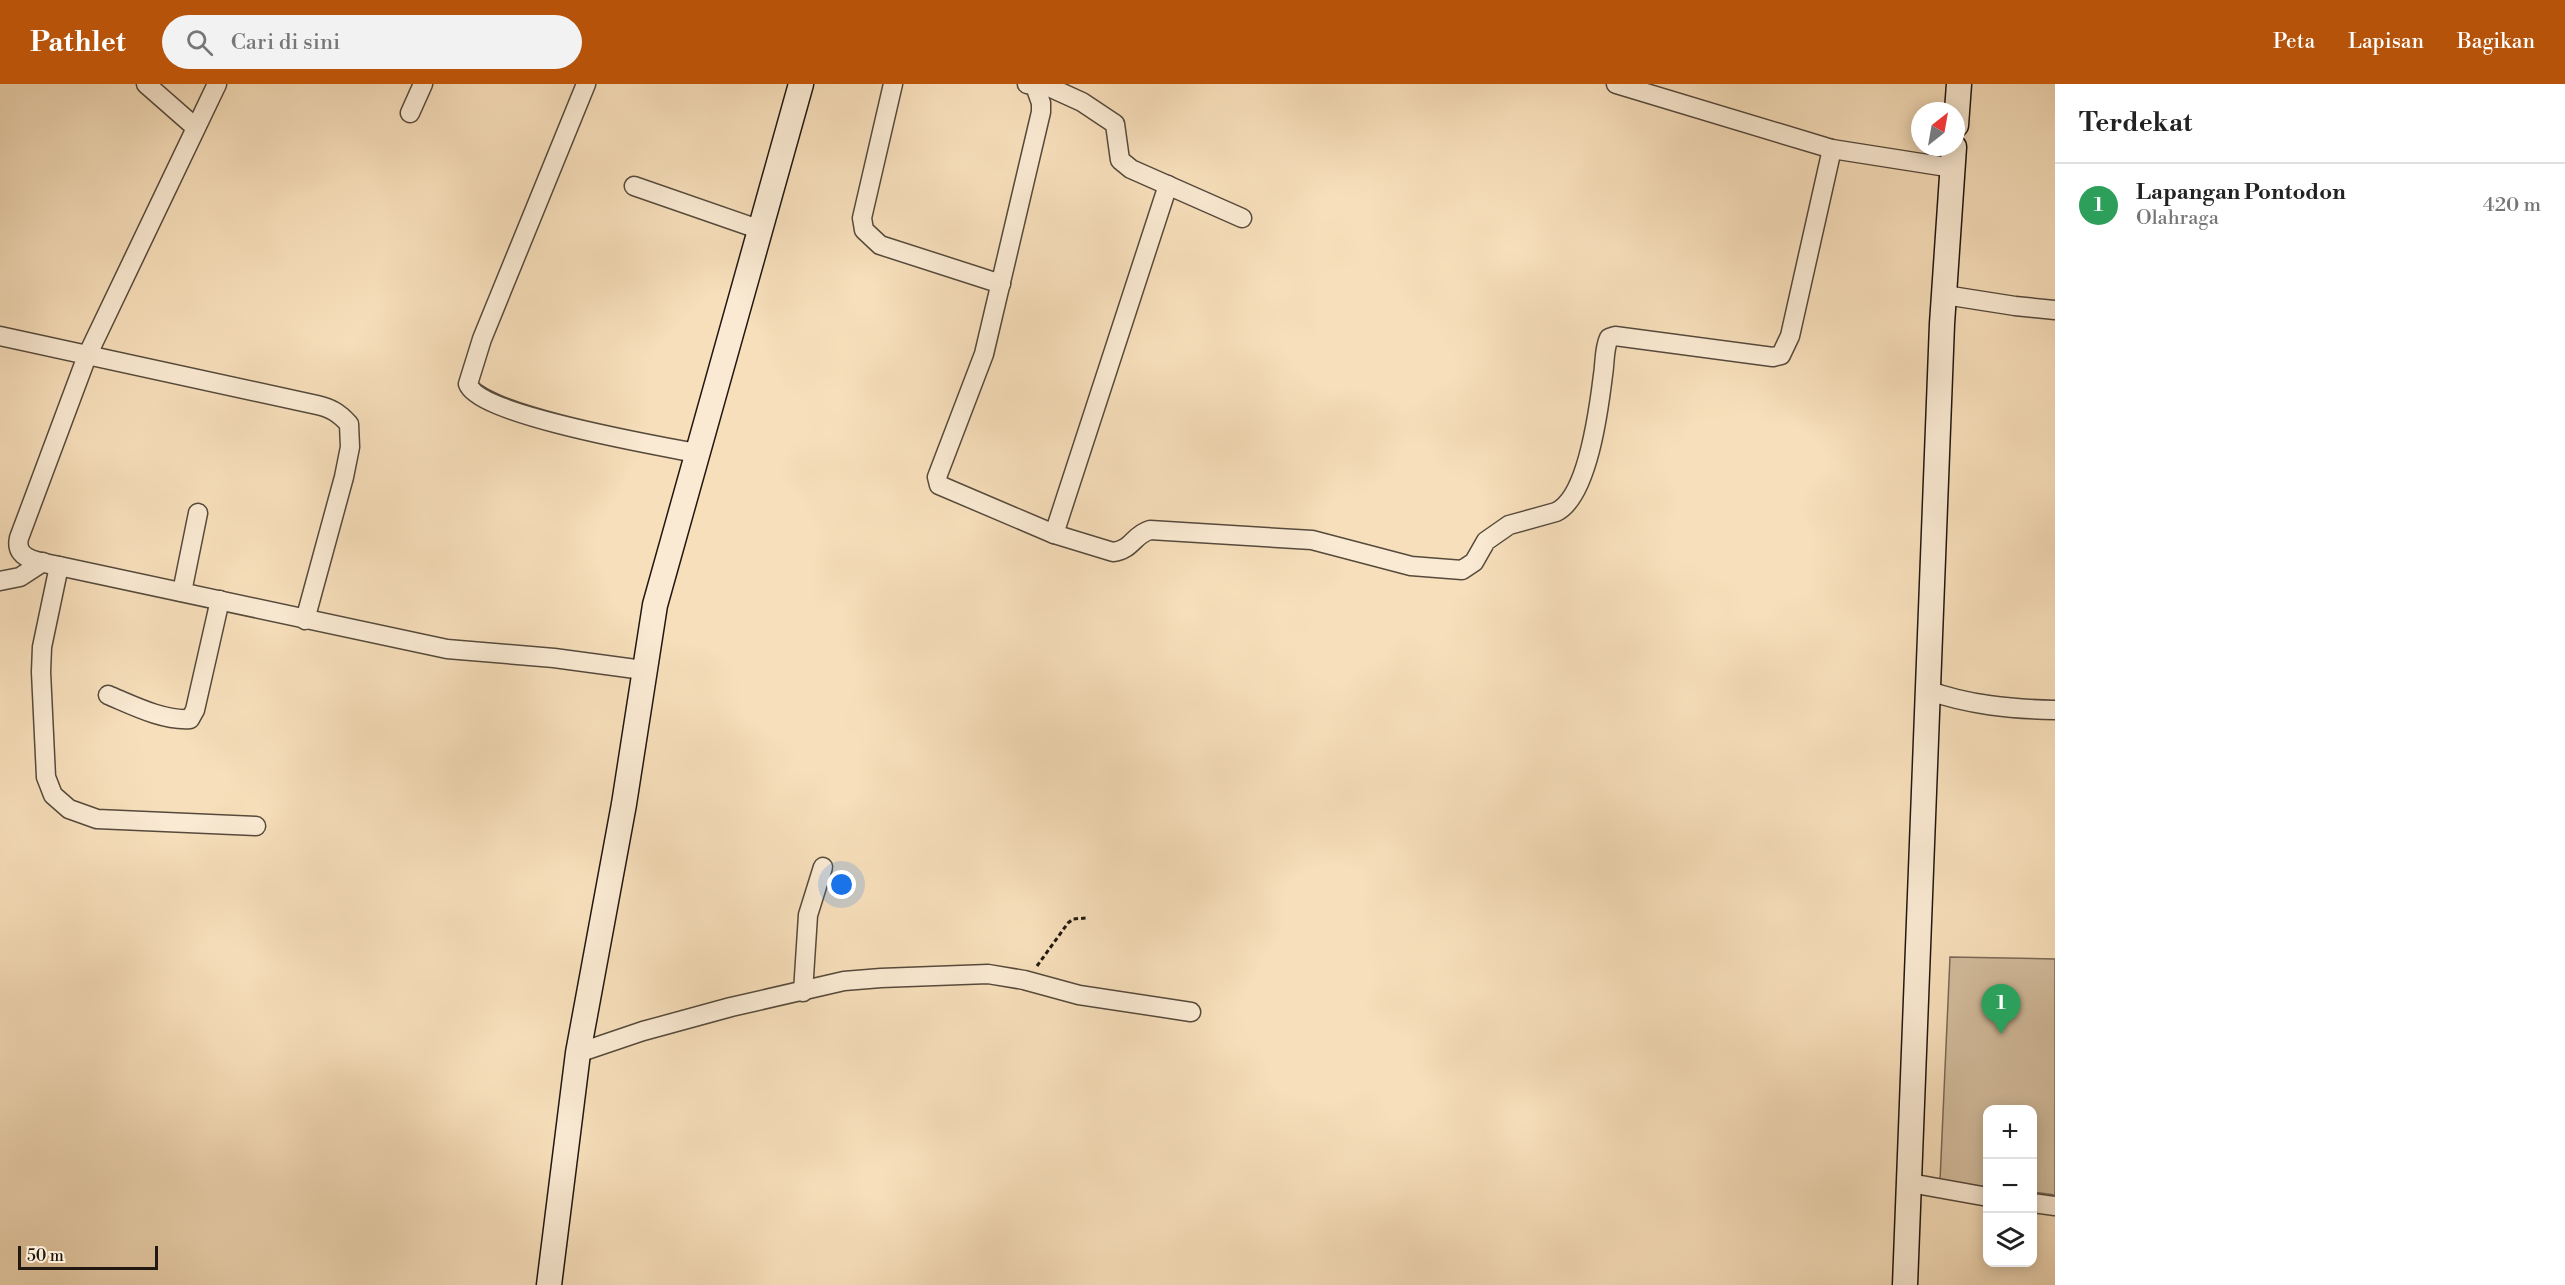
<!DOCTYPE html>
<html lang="id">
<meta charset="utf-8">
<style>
:root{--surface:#fff;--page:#f2f2f2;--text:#222;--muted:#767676;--line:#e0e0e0;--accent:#b45309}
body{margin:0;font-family:"Libre Bodoni",serif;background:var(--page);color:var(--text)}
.controls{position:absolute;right:18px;bottom:18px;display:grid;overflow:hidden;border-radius:12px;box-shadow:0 3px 15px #0003}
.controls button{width:54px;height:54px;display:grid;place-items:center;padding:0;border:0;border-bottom:2px solid var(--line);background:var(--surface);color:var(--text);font:30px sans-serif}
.compass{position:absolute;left:1911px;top:18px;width:54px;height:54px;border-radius:50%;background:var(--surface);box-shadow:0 3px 15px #0003;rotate:31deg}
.scale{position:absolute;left:18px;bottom:15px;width:140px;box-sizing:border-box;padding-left:6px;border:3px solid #211811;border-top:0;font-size:16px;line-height:21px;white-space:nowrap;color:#211811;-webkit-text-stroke:4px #faead3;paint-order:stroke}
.you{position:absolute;left:842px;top:801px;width:21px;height:21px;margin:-15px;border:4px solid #fff;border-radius:50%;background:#1a73e8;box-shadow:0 0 0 9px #1a73e833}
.badge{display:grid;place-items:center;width:39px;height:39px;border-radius:50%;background:var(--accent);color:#fff;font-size:20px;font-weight:700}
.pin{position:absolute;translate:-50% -50px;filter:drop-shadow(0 2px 3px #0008)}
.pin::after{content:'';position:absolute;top:32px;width:21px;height:18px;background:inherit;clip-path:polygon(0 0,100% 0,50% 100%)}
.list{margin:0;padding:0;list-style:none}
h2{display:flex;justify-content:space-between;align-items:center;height:78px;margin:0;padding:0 24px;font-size:26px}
h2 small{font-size:20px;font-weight:400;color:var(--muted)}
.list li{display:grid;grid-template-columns:39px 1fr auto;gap:18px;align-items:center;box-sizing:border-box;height:84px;padding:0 24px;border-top:2px solid var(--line)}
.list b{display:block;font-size:22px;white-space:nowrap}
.list p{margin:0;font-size:20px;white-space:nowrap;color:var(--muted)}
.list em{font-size:20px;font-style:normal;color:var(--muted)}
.icon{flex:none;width:33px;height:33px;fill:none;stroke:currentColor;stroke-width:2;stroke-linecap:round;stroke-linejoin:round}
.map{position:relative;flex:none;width:2055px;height:1201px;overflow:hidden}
header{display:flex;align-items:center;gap:36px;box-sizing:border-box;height:84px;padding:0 30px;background:var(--accent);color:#fff}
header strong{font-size:28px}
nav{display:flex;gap:33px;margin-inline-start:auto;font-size:21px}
.search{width:420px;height:54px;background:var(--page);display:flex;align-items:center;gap:15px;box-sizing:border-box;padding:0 21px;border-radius:33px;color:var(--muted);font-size:22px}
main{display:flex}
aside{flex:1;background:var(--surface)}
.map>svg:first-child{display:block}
.garden{fill:#d3bd9e;stroke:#7a6a58;stroke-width:1.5}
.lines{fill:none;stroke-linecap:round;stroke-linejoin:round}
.street-casing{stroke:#564a3c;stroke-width:21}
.secondary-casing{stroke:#211811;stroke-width:27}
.path{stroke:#211811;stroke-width:3;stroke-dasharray:4.5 3;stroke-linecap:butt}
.street{stroke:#faead3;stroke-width:18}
.secondary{stroke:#faead3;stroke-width:24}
</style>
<header>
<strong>Pathlet</strong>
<div class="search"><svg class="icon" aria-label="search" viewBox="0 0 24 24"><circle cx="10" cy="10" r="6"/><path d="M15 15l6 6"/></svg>Cari di sini</div>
<nav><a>Peta</a><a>Lapisan</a><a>Bagikan</a></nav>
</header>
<main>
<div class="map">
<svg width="2055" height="1201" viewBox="0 0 2055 1201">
<rect width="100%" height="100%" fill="#f7dfbb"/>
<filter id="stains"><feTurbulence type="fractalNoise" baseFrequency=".00333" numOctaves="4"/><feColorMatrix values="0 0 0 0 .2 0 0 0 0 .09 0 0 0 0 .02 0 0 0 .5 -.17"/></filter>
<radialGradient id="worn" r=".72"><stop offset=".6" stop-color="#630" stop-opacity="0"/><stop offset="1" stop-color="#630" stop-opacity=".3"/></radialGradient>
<path class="garden" d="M1950,873l105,2v236l-22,-3 -1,-82h-44l-1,77 -47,-6z"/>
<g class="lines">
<g class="street-casing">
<g id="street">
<path d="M146,0l49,43"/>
<path d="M217,0l-130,272 -68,182c-5,23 23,24 40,28l388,83 107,9 89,12"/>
<path d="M586,0l-104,255 -14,45c11,31 192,62 228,69"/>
<path d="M893,0l-31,134 2,12 16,15 121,39"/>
<path d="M1027,0l22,3 33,15 33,22 5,36 11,9 111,49"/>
<path d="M1616,0l216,65 121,19"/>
<path d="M1035,2l6,17v9l-57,242 -47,123 2,8 115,49 59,18c19,-2 20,-17 37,-22l162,10 99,26 51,4 12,-8 12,-21 23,-16 47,-13c32,-15 43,-104 47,-137 2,-12 1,-27 6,-37l6,-2 158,21 8,-2 9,-19 42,-187"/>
<path d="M410,29l13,-29"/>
<path d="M634,102l127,44"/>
<path d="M1945,211l70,11 40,4"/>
<path d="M0,252l317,69c14,3 22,8 32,19l1,23 -6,30 -39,143"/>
<path d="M1054,450l114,-349"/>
<path d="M59,482l-17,81 -1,25 5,105 7,18 16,14 28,10 159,7"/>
<path d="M0,497l20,-4 23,-15"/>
<path d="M182,508l16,-79"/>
<path d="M1927,606c41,15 84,19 128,20"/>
<path d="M108,611c24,10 55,26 82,24l5,-9 25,-110"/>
<path d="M803,908l5,-77 15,-48"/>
<path d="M578,969l65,-22 88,-24 113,-26 37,-3 107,-4 36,6 55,15 112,17"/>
<path d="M1910,1099l78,14"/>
<path d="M2032,1119l23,3"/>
</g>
</g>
<g class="secondary-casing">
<g id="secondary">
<path d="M1956,41l3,-41"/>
<path d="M549,1201l29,-232 46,-249 31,-199 146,-521"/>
<path d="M1905,1201l37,-961 12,-177"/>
</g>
</g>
<path class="path" d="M1037,882l31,-43 5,-4 13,-1"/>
<use href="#street" class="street"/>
<use href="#secondary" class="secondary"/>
</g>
<rect width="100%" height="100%" filter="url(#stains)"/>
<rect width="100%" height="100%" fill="url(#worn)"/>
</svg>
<div class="controls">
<button>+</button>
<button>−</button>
<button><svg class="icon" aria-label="layers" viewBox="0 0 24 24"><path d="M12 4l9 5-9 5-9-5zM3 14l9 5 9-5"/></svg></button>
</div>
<svg class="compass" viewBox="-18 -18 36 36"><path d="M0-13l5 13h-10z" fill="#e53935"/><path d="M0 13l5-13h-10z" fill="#767676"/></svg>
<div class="scale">50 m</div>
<div class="you"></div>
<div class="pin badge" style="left:2001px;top:950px;background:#2e9e5b">1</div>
</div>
<aside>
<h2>Terdekat<small></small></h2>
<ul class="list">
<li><span class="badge" style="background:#2e9e5b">1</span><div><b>Lapangan Pontodon</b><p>Olahraga</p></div><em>420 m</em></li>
</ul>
</aside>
</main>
